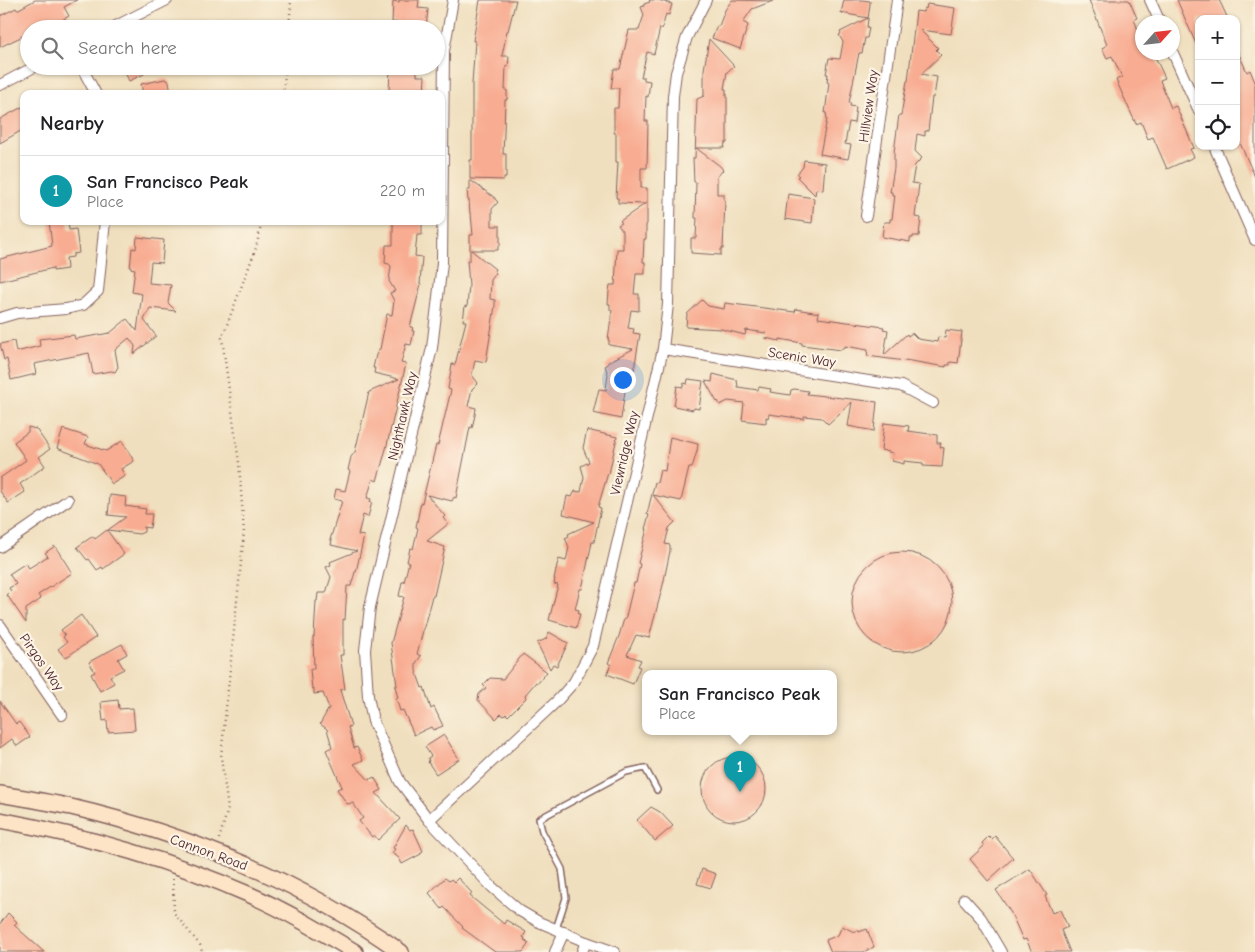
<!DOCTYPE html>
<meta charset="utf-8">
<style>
:root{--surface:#fff;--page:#f6f6f6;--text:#202124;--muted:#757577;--line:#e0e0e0;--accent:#0f766e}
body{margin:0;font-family:"Comic Neue",sans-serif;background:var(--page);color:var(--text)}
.controls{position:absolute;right:15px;top:15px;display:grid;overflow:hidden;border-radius:10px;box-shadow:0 1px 4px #0004}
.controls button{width:45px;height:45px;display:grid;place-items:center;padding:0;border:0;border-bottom:1px solid var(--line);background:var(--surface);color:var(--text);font:25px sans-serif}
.compass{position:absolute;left:1135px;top:15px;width:45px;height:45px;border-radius:50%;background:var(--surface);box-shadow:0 1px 4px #0004;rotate:63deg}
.you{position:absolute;left:622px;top:379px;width:18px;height:18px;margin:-12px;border:4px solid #fff;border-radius:50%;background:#1a73e8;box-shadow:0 0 0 8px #1a73e833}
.badge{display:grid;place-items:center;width:32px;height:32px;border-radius:50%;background:var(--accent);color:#fff;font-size:16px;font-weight:700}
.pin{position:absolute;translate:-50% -41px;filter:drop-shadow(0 1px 2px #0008)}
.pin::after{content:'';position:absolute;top:26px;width:18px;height:15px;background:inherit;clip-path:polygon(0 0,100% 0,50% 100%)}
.popup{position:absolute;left:642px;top:670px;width:195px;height:65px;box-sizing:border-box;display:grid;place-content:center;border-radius:10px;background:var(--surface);filter:drop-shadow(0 1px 4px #0005);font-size:16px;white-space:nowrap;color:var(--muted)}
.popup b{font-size:19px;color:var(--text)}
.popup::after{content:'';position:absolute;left:50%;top:100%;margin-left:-10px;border:10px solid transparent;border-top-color:var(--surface)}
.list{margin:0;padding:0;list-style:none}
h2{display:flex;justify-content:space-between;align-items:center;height:65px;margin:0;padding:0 20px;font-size:21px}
h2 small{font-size:16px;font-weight:400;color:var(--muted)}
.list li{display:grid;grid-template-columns:32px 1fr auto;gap:15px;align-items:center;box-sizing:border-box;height:70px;padding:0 20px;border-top:1px solid var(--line)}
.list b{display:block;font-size:19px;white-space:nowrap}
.list p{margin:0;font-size:16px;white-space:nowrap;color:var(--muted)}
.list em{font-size:16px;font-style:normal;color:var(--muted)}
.icon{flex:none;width:28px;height:28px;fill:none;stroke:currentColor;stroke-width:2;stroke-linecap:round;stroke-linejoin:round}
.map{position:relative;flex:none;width:1255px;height:952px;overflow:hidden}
.search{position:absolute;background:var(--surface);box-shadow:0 1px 4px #0004;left:20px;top:20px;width:425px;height:55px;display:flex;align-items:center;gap:12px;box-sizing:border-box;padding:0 18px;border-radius:28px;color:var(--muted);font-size:19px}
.panel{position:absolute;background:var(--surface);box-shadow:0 1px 4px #0004;left:20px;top:90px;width:425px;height:135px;border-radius:10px}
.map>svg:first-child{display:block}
.building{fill:#f8ac91}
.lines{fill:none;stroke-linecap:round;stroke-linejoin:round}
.service-casing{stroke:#84625e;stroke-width:8}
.minor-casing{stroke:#84625e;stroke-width:12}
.secondary-casing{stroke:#84625e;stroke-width:18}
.path{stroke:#84625e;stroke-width:2.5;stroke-dasharray:1 4;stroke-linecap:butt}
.service{stroke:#fff;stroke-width:5}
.minor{stroke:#fff;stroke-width:10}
.secondary{stroke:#fee4c6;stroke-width:15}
.labels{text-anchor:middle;stroke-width:4.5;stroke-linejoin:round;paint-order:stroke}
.street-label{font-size:14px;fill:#4a1f2b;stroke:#fcf5e5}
</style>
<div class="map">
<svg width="1255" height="952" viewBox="0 0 1255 952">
<rect width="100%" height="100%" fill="#fcf5e5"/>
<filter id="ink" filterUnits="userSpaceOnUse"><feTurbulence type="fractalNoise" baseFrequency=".02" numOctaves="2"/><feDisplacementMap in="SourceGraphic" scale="10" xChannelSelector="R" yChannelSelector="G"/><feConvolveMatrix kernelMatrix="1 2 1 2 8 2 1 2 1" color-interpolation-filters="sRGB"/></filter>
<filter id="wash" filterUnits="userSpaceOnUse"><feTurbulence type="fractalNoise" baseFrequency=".0096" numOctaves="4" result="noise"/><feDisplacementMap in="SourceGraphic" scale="20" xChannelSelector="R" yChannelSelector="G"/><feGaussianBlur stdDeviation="1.12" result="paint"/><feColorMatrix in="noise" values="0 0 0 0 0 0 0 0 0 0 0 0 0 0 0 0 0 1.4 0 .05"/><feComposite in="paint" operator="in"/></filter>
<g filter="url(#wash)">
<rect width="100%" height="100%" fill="#f0dfbe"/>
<g id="blocks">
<g class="building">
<path d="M35,0h42l-13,7 5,9 -18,10 -2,-5 -15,8h-5v4l-29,14v-31l16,-8 1,2z"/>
<path d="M399,0h20l-1,8 10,1 -2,20 -15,-2 1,-2 -20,-3 1,-21 6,1z"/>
<path d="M480,0h36l-8,31h-1l-5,25h7l-1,11 -2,-1 -1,24h2v10h-2l-1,33 -1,21h3v24h-2v2l-34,-1v-19h2v-76l3,-43h-2z"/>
<path d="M649,0h9l14,4 -3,11 -3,-1 -4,15 -2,-1 -6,26 -7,-2 -6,25h3v3l6,1 -2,16 -2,-1 -1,25h3l-1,47h-6v20h6v36l-1,1v14h-2l-1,23h2v12h-9l-2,20h5v17l-8,-1 -3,18 6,1 -1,4 7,1 -6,36 -2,-1 -2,15h-4l-5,35 -28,-6 6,-24 7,1 2,-16 -3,-8 3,-2v-2l25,-13 -24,-4v-5h-1l4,-30h-2v-6h-2l1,-13 1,-6h5l2,-36h6v-17l-5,-7 4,-2 -2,-2 25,-17 -27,-1v-5h-2l2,-36h-2v-29h-2v-25h4l1,-20h-8l3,-19h6l9,-39h10l5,-15 -3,-8 3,-1v-2l6,-2z"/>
<path d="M732,0l41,1 -21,8 -9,13 5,3 -8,24 -28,-11 5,-12h2l6,-16z"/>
<path d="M844,0h18l8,1v3l-3,23 2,1 -2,10h-2l-3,15h-3l-10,50h2l-1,3 6,1 -2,16 -5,-1 -4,22 6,1 -3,14 -28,-5 7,-35 -1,-6h-1l4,-30 -2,-1 1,-8h-2l3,-16 11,1 3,-17 -4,-7 2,-1 -1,-2 28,-14 -27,-5z"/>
<path d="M1089,0h40l8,18 -3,1 8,22v11h11l4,9 8,17 -5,2 2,6 9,22 5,-2 18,42 -4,1 4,8 -27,12 -14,-32 -5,2 -7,-17 -5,2 -20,-44 6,-3 -10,-21 -5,2 -5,-10 5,-3z"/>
<path d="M1177,0h42l3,6 6,13h-29v32z"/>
<path d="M927,4l28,4 -4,26 -31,-4 18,18 -2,2 5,5 -20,19 16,3 -3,20h-2l-4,34h-3v5l-8,-2 -2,17 7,7 -7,7 -3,18 7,1 -4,33 6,1 -2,18h-6v2h-3v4l-28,-5 2,-15h6v-3h2l3,-24h-3v-3h-2l4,-24v-16l5,-37h2l6,-34h1l8,-70 7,1 1,-4 2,1z"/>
<path d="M709,39l25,27 -7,6 -3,17h2v6l1,-1v49h-2l-1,5h-28l24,18 3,4 -6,7v17h7v6h1l-2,49h-2v6l-30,-2v-15h5l1,-20h-2l1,-36h-2l-1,-24h2l2,-59 7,-3v-26z"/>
<path d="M1236,48l11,24 3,-2 5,12v95l-19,-43z"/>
<path d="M122,66h19l3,8 -15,7z"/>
<path d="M390,68h27v8h8l-1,18 -35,-1z"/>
<path d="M165,79l4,2 2,13h-28l-2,-10z"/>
<path d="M24,106v23l-24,14v-24z"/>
<path d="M804,160l21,3 -2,27 -7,-1 -1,6 -18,-18 2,-1 -2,-2 6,-7z"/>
<path d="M470,180l25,18v1l3,3 -6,7v17h8v20h-2v4h-27l24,19 -1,2 2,2 -5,7 -1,19 5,1v6l-9,56 -11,-2 -3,15 6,8 -6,6 -4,17 8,2 -1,7 -3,13 -2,-1 -14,71 -2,-1 -2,4 -25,-6 18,21 -2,2 5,6 -21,17 18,6 -11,49h-2l-15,58 4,2 -5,7v8l6,17 2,-1 7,22 3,-2 9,19 -10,4 -2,-3 -17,8 -11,-25 -3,1 -4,-13h2l-3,-12h2l-6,-43 13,-46 -5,-1 3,-14h2l5,-20h-2l3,-14 3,1 5,-21 -2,-1 5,-25 1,1 14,-58h2l13,-55 -3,-1 4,-25 3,1 11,-44h-3l2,-15 2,1 2,-22 -2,-25h3v-25h3l-2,-21h-1l-1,-14h-1l-1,-10h3z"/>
<path d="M788,194l26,4 -2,25 -27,-4z"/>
<path d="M49,221h19l1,9 7,-1 3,24 -6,1v3l-7,1 1,11 -14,2v-3l-53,13v-22l52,-13z"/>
<path d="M393,221h29v14h-5l-2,21 7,1 -2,27h1l-11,43h3l-1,4h2l-3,14 -5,-1 -5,19 5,1 -20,85 -9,32 -4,-2 -6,19 4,1 -1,3h2l-4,15 -5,-2 -5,20 6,1 -8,36h-1l-4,14h-4l-2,34 -2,-1v36h-3l5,34 -5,1 11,36 -3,1 6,21 3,-1 6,13 -9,4 15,16 5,-3 8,13 -6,3 24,26 -22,21 -4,-5 -2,2 -13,-16 4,-3 -10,-15 -6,1 -10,-15 5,-2 -16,-37 6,-3 -5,-18 -7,-5 9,-16 -6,-15 -9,1v-6l-2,1 -2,-20h4l-1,-32h1l2,-36h1l1,-8h8l5,-16 -5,-10 5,-2 -1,-3 27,-11 -26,-6 1,-5h-2l12,-39 -8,-2 2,-10 9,2 5,-20 -2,-1 3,-13 4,-5 14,-60 30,-13 -25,-6 1,-5h-2l3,-13 3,-6h1l7,-35 5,1 2,-14 -4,-8 5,-2 -6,-10 2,-15 -2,-2 -4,-1 1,-18h7z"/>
<path d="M137,237l27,3 -2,23 -11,-1 -2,21 22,2 -3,18 8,8 -26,-3 -6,12 12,16 -22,18 1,-8 -6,-8 -14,12 3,17 -3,5 -4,-1 -18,3 -4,-21 -55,11 2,10 -25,6 -4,-21 -3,1 -4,-16 14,-3 2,11 24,-6 -1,-7 35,-4 1,4 35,-6 17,-14 10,12 5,-37 -10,-2 3,-23 -5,-1 2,-20 4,1z"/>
<path d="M702,300l6,6 16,3 1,-6 70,9 1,-3 23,4 -1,5 66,9 -1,2 5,1 -4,25 23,-21 1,2 4,-3 6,6 19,3 1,-5 7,1 1,-8 16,2 -4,31 -8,-1v3h-4v2l-41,-7v1l-38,-5 1,-6 -23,-4v2h-3l-1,2 -39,-5v-2l-22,-4v2l-15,-3 1,-5 -20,-3 -1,5 -24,-6 -35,-2 1,-13z"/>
<path d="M713,374l24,6 1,7 20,3 1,-3 12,2 -1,3 20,3 1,-5 3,-1 14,2 -1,3 70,8 -3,29 -26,-5 4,-24 -24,22 -6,-6 -18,-2v3l-35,-5 -1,4 -2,-1v6l-24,-3 2,-17 -16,-2 -8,4 -2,-4 -1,1 -12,-21 7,1z"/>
<path d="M688,379l15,2 -4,28 -5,-1 -1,2 -19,-4 3,-20 6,1 1,-4 3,1z"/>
<path d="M884,423l25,3 -1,5 29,4v8h4l-1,4 4,1 -2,19 -19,-1v-3l-19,-2v3l-12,-3 1,-8 -12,-3z"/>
<path d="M28,427l8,2 14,20 -11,8 6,9 -25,18 5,8 -17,11 -8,-12v-13l26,-18 -12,-18 14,-10z"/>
<path d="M63,429l25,8 -3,7 21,7 16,-10 12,20 -13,8 4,7 -13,8 -14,-20 -41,-16z"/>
<path d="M587,430l30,7 -8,37 -1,-1 -10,34 3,1 -7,34h-2l-10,47h-2l-5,20 4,1 -1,4h2l-4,14 -27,-8 9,-35 -4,-1 1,-5h-1l3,-14 2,-6 7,2 3,-14 -4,-9 4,-2 -1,-2 26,-12 -31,-8 4,-18 5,1 3,-6 6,1 3,-15 -3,-11 8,-4 -6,-14z"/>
<path d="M670,437l28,7 -1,7 -5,17h-3l-8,33 -28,-6 22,27 -6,6 -4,16 5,1v6l-7,34 -14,53 -13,-3 -9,20 14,5 -3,6 2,1 -7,17 -26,-10 4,-9 -3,-2 11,-27 5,-17 1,1 9,-37h2l4,-19 -2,-1 9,-34h-2l4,-14 -2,-1 8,-32 2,1 3,-13 5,1z"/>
<path d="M110,495l16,2 -1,9 21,3 -1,5h7l-2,14 -6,-1v5l-5,2 -31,-4 18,-13 -18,-2z"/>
<path d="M107,530l17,24 -21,15 -1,-2 -5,3 -8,-11 -2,1 -10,-13 16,-11 2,3z"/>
<path d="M55,546l17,27 -34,22 3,4 -15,10v14l-19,-28 4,-4 -2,-3 7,-4 -7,-10 17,-11 3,5 19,-12 -3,-3z"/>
<circle cx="902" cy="602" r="50"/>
<path d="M81,615l15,22 -31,21 -7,-9 9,-7 -4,-5 2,-2 -4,-5z"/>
<path d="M549,632l19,11 -11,23 -4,-2 -3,5 -13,-26 9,-4z"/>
<path d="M122,644l5,10 -9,5 6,10 -14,7 4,7 -14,8 -9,-17 4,-2 -6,-10z"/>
<path d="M523,654l24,18 -9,11 -2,-1 -11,13 1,3 -18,18 -2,-2 -2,2 -3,-2 -5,5 -18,-19 1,-6 7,-6 -3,-3 7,-7 13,1z"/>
<path d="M118,700l1,9 14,-1 2,22 -27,2 -1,-12 -4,1 -2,-19z"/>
<path d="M0,701l16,23 3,-2 11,15 -13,9 -5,-7 -12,9z"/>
<path d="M444,735l15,24 -23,15 -8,-12 1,-1 -1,-3 3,-2 -6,-9z"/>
<circle cx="734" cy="789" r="32"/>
<path d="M651,807l9,5 13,14 -18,15 -18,-21z"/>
<path d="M406,825l4,5 3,-1 10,22 -3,2 1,1 -19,10 -3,-6 -7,-5 3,-4 -2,-1z"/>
<path d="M989,836l3,3 3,-3 18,22 -25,23 -18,-22 14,-13 -2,-3z"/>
<path d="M702,869l14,5 -5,14 -14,-4z"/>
<path d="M1030,869l17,26 -2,1 7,17 8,-3 8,17 -7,3 9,22h-38l-6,-13 -3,1 -12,-27 -15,-23z"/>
<path d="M445,878l4,3 2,-2 3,3 4,-4 14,15 -2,3 34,28 2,-4 20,12 -3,5 2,1 -1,2 5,3 -6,9h-28l-33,-24 1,-1 -19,-20 -2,2 -13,-16z"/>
<path d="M8,913l9,9 -3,3 30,27h-44v-28z"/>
<path d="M842,926l12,6 4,-2 1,2 8,-3 7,18 -11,5h-32l-5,-12 12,-5z"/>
</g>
</g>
</g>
<g filter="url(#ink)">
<use href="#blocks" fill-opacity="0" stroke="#84625e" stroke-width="1"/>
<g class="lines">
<g class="service-casing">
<path id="service" d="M556,929l10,-31 -4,-29 -20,-38 -3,-12 87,-47 19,-4 12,22"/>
</g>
<g class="minor-casing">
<g id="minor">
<path d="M453,0l-9,51 -2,212 -10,85 -62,259 -5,43 3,46 5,25 27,61 29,38 63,67 28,24 19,11 47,20 29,10"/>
<path d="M1150,0l10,22"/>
<path d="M110,29l57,-29"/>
<path d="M1172,51l27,60"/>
<path d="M81,66l15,28"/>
<path d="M0,85l36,-19"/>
<path d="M1214,146l41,94"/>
<path d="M866,216l31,-216"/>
<path d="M0,318l17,-5 49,-4 17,-4 15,-14 7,-70"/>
<path d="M663,349l238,37 32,17"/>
<path d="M0,547l68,-47"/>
<path d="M0,625l62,90"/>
<path d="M429,820l128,-119 17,-19 19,-36 70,-297 5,-45 5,-208 3,-23 11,-36 19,-37"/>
<path d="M964,899l17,19 20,34"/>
<path d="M555,952l9,-20"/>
<path d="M582,952l4,-10"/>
</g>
</g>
<g class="secondary-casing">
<g id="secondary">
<path d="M0,794c24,4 48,8 71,13 116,27 234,76 330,145"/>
<path d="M0,820c85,16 168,39 248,74 37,16 72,37 107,58"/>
</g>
</g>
<g class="path">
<path d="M289,29l2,-29"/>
<path d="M283,94l3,-28"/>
<path d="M219,839l9,-30 -7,-52 23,-224 -5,-70 -17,-125 34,-90 6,-27"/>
<path d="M173,879l1,34 26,32 2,7"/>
</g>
<use href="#service" class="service"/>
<use href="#minor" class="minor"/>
<use href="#secondary" class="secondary"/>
</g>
</g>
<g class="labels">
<g class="street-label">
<text transform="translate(868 106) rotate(-82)" y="5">Hillview Way</text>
<text transform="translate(802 357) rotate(9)" y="5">Scenic Way</text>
<text transform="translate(402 416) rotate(-77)" y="5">Nighthawk Way</text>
<text transform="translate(624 453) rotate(-77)" y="5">Viewridge Way</text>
<text transform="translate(42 662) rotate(55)" y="5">Pirgos Way</text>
<text transform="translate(209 852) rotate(20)" y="5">Cannon Road</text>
</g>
</g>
</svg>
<div class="controls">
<button>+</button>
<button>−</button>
<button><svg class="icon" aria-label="locate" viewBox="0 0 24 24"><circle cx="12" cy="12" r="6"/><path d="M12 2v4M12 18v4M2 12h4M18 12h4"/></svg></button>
</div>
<svg class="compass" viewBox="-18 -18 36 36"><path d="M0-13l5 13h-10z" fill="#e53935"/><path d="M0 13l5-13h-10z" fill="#757577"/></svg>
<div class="you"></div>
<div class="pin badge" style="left:740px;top:792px;background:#0f9aa8">1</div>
<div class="popup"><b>San Francisco Peak</b>Place</div>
<div class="search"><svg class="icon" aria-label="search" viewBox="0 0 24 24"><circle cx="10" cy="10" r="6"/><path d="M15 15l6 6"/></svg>Search here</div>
<section class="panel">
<h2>Nearby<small></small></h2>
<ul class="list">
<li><span class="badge" style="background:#0f9aa8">1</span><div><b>San Francisco Peak</b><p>Place</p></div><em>220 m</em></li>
</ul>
</section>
</div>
